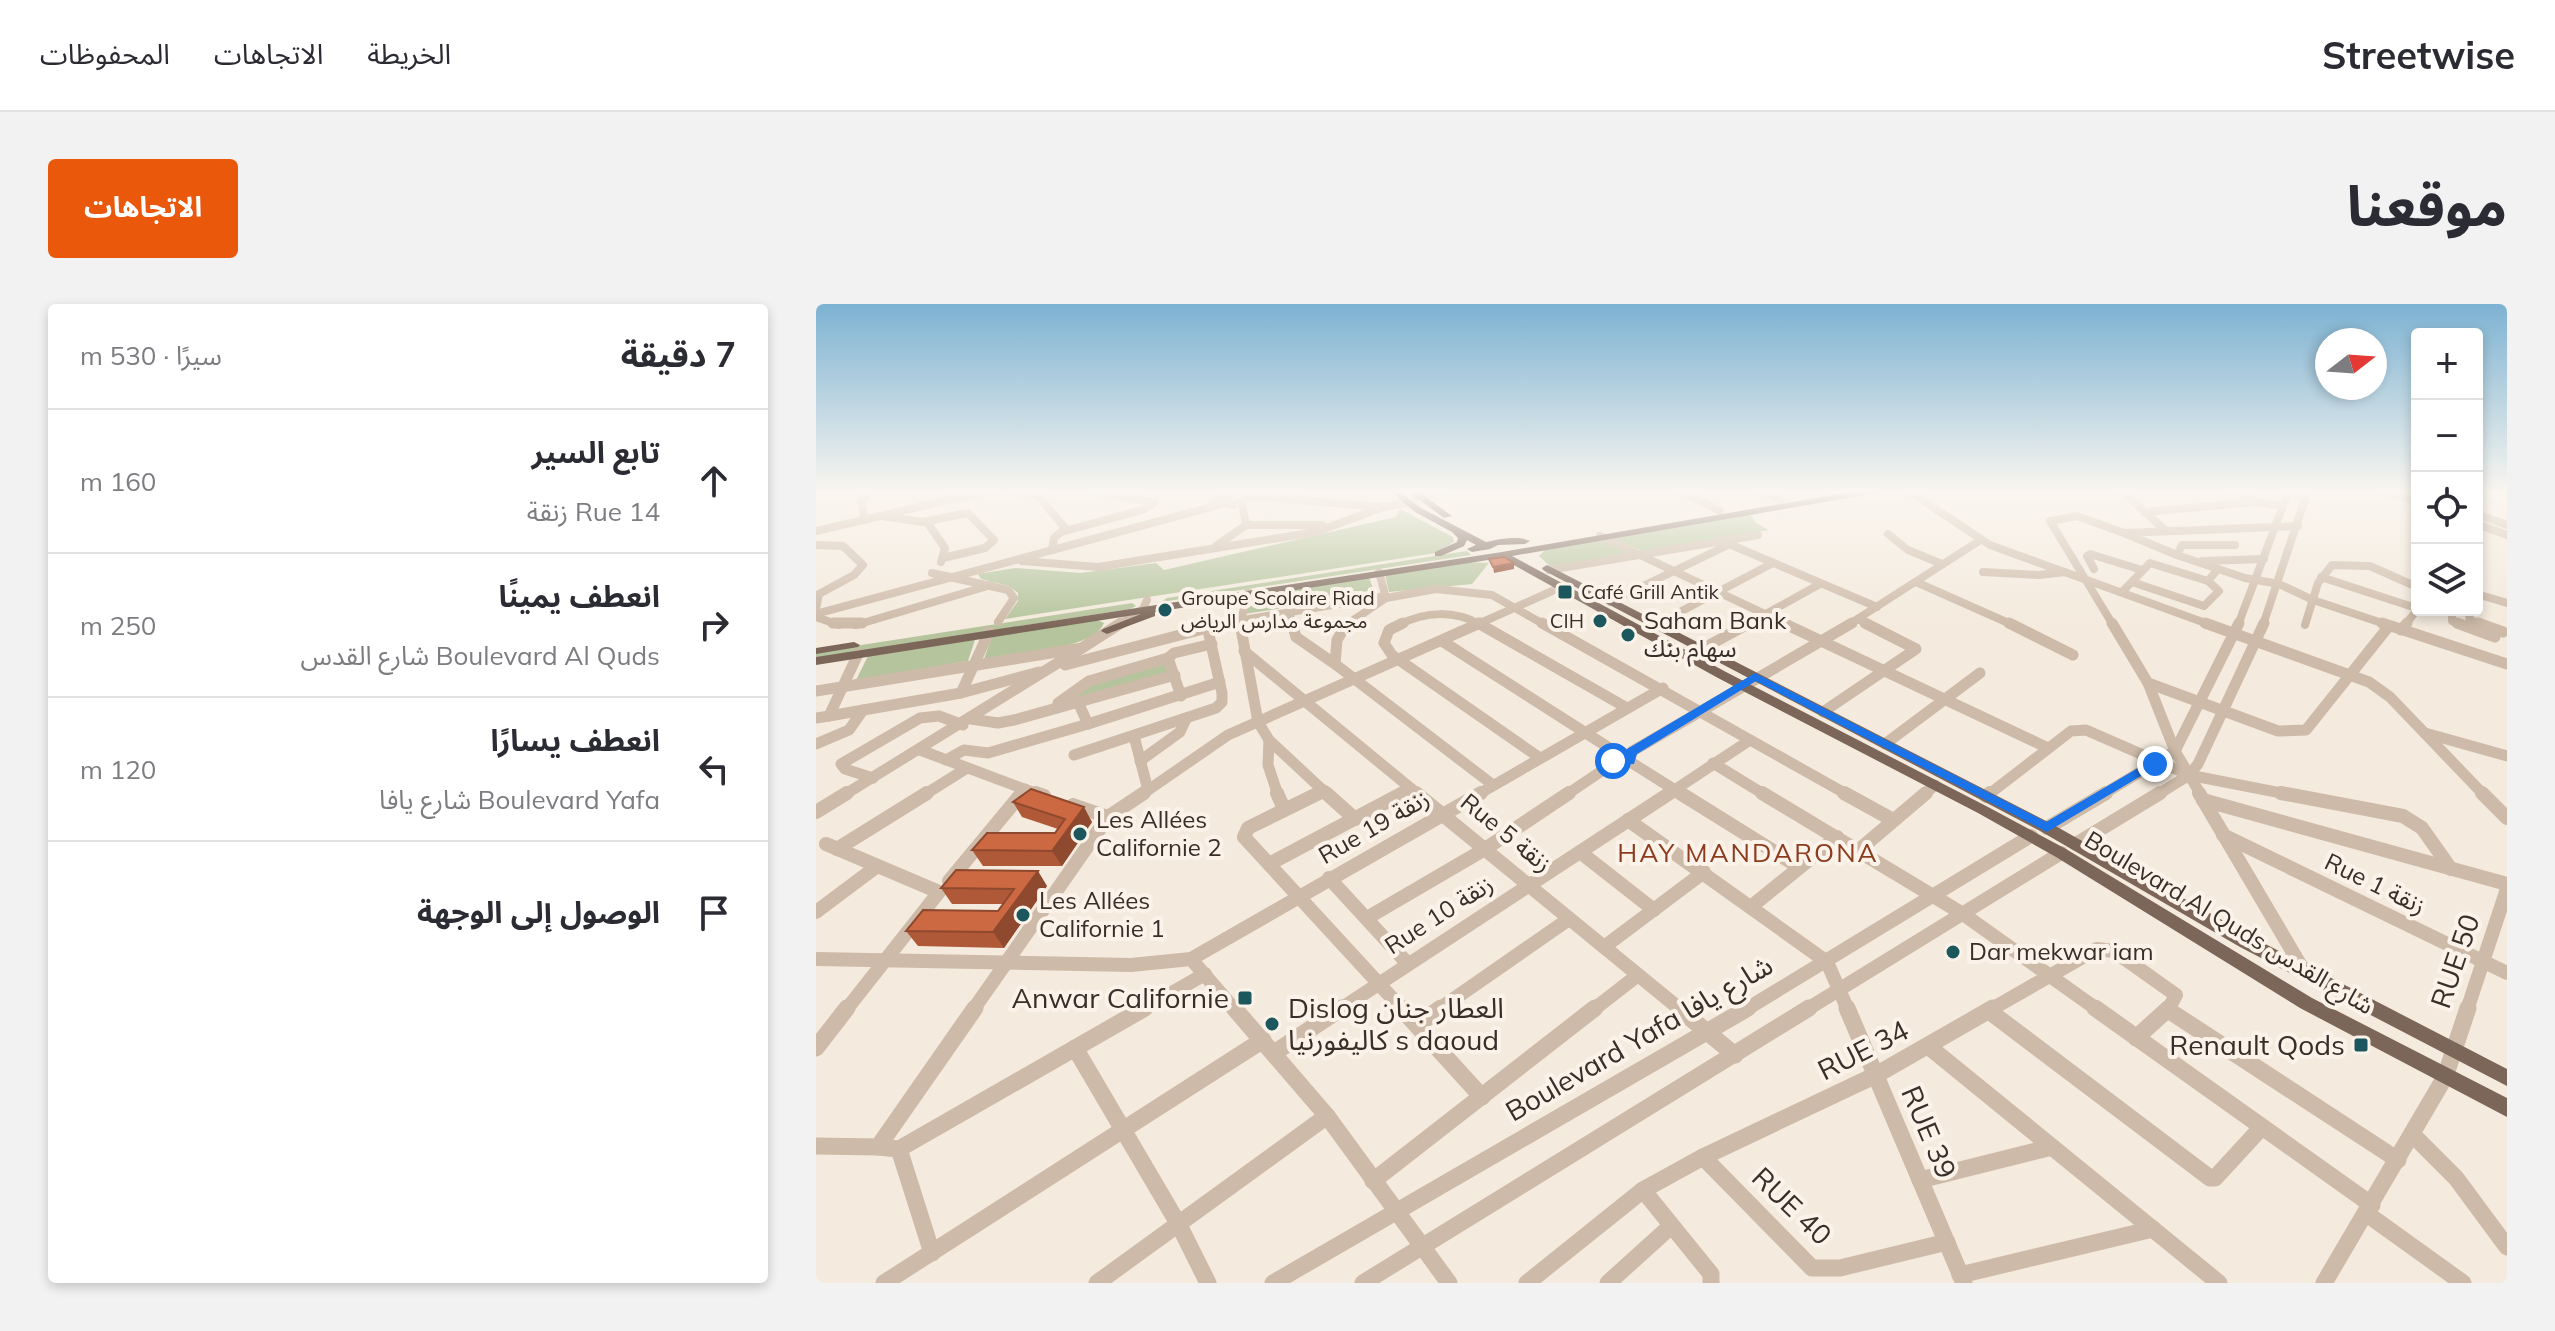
<!DOCTYPE html>
<html lang="ar">
<meta charset="utf-8">
<style>
:root{--surface:#fff;--page:#f2f2f3;--text:#2b2b33;--muted:#7c7c81;--line:#e1e1e2;--accent:#ea580c}
body{margin:0;font-family:Mulish,"Noto Sans Arabic",sans-serif;background:var(--page);color:var(--text);direction:rtl}
.controls{position:absolute;right:24px;top:24px;display:grid;overflow:hidden;border-radius:8px;box-shadow:0 4px 12px #0003}
.controls button{width:72px;height:72px;display:grid;place-items:center;padding:0;border:0;border-bottom:2px solid var(--line);background:var(--surface);color:var(--text);font:40px sans-serif}
.compass{position:absolute;left:1499px;top:24px;width:72px;height:72px;border-radius:50%;background:var(--surface);box-shadow:0 4px 12px #0003;rotate:73deg}
.stop{position:absolute;width:24px;height:24px;margin:-18px;border:6px solid #1a73e8;border-radius:50%;background:#fff}
.stop.end{background:#1a73e8;border-color:#fff;box-shadow:0 2px 8px #0008}
.list{margin:0;padding:0;list-style:none}
h2{display:flex;justify-content:space-between;align-items:center;height:104px;margin:0;padding:0 32px;font-size:34px}
h2 small{font-size:26px;font-weight:400;color:var(--muted)}
.list li{display:grid;grid-template-columns:52px 1fr auto;gap:24px;align-items:center;box-sizing:border-box;height:144px;padding:0 32px;border-top:2px solid var(--line)}
.list b{display:block;font-size:30px;white-space:nowrap}
.list p{margin:0;font-size:26px;white-space:nowrap;color:var(--muted)}
.list em{font-size:26px;font-style:normal;color:var(--muted)}
.icon{flex:none;width:44px;height:44px;fill:none;stroke:currentColor;stroke-width:2;stroke-linecap:round;stroke-linejoin:round}
.map{position:relative;flex:none;width:1691px;height:979px;overflow:hidden;direction:ltr;border-radius:8px}
header{display:flex;align-items:center;gap:48px;box-sizing:border-box;height:112px;padding:0 40px;background:var(--surface);border-bottom:2px solid var(--line)}
header strong{font-size:38px}
nav{display:flex;gap:44px;margin-inline-start:auto;font-size:28px}
.intro{display:flex;align-items:center;justify-content:space-between;box-sizing:border-box;height:192px;padding:0 48px}
h1{margin:0;font-size:56px}
.button{padding:20px 36px;border-radius:8px;background:var(--accent);color:#fff;font-size:28px;font-weight:700}
main{display:flex;gap:48px;padding:0 48px}
aside{flex:1;background:var(--surface);border-radius:8px;box-shadow:0 4px 12px #0003}
.map>svg:first-child{display:block}
.green{fill:#b5c49c}
.lines{fill:none;stroke-linecap:round;stroke-linejoin:round}
.minor-far3{stroke:#cdbaa8;stroke-width:8}
.minor-far2{stroke:#cdbaa8;stroke-width:11}
.minor-far1{stroke:#cdbaa8;stroke-width:14}
.minor{stroke:#cdbaa8;stroke-width:17}
.major{fill:#7c6659;fill-rule:evenodd}
.wall{fill:#af5939}
.shaded-wall{fill:#8f492e}
.building{fill:#cc6842;stroke:#8f492e;stroke-width:2}
.route{fill:#1a73e8}
.poi-dot{fill:#1b575d;stroke:#fbf3ea;stroke-width:3}
.labels{text-anchor:middle;stroke-width:8;stroke-linejoin:round;paint-order:stroke}
.far-poi-label{font-size:20px;fill:#392e28;stroke:#fbf3ea;text-anchor:start}
.poi-label{font-size:24px;fill:#392e28;stroke:#fbf3ea;text-anchor:start}
.street-label{font-size:24px;fill:#392e28;stroke:#fbf3ea}
.neighbourhood-label{font-size:26px;letter-spacing:2px;fill:#8c3b1d;stroke:#fbf3ea}
.near-street-label{font-size:28px;fill:#392e28;stroke:#fbf3ea}
.near-poi-label{font-size:28px;fill:#392e28;stroke:#fbf3ea;text-anchor:end}
</style>
<header>
<strong>Streetwise</strong>
<nav><a>الخريطة</a><a>الاتجاهات</a><a>المحفوظات</a></nav>
</header>
<div class="intro"><h1>موقعنا</h1><a class="button">الاتجاهات</a></div>
<main>
<div class="map">
<svg width="1691" height="979" viewBox="0 0 1691 979">
<rect width="100%" height="100%" fill="#f4eadd"/>
<g class="green">
<path d="M584,205l53,28 1,5 -18,11 -431,66 13,-18v-8l-9,-7 -28,-7 -3,-5 37,-6 66,5 75,-10 8,7 232,-53z"/>
<path d="M934,210l6,9 13,7 -127,21 -33,-14z"/>
<path d="M782,234l30,15 -77,14 -12,-11 7,-7z"/>
<path d="M651,247l4,4 -310,47 6,-4z"/>
<path d="M650,258l23,1 -17,21 -83,8 -4,-18z"/>
<path d="M553,273l6,17 -131,20 8,-19z"/>
<path d="M316,299l4,3 -6,3 -314,49v-6z"/>
<path d="M277,314l11,5c-10,27 -92,31 -120,36l9,-25z"/>
<path d="M160,333l-8,24 -112,19 13,-26z"/>
<path d="M347,357l8,11 -105,32 25,-22z"/>
</g>
<g class="lines">
<g class="minor-far3">
<path d="M195,186l27,6 29,34"/>
<path d="M862,186l42,21"/>
<path d="M944,186l21,10"/>
<path d="M1091,186l83,55 221,80"/>
<path d="M1305,186l45,41"/>
<path d="M1418,186l22,12 27,4"/>
<path d="M1568,186l33,12"/>
<path d="M418,188h14l4,4 -18,9 -17,-4z"/>
<path d="M436,192l128,11"/>
<path d="M601,193l27,-7"/>
<path d="M1328,208l112,-10"/>
<path d="M1661,210l30,11"/>
<path d="M66,212l41,6 45,-9 26,27 -9,8 -42,10"/>
<path d="M49,216l-4,-18 8,-12"/>
<path d="M111,218l18,26 -4,14"/>
<path d="M1661,220l30,11"/>
<path d="M430,221h76"/>
<path d="M1482,222l-174,7 53,22 68,23 34,6 34,16 75,25"/>
<path d="M0,227l175,-41"/>
<path d="M1072,230l20,16 34,14"/>
<path d="M784,232l188,89"/>
<path d="M906,237l155,66"/>
<path d="M0,241l27,1 20,19 -9,10 -35,19 -3,15"/>
<path d="M400,242l30,-21 -4,-22"/>
<path d="M236,246l2,-12 7,-6 81,-22 12,-7 -62,-13"/>
<path d="M1361,251l5,-10h53"/>
<path d="M206,257l76,6 218,-35 67,-25 24,-4"/>
<path d="M1386,257l62,-2"/>
<path d="M1278,265l-7,-13 3,-2 52,16"/>
<path d="M733,266l209,-35"/>
<path d="M1167,268l56,3 26,-3"/>
<path d="M116,269l76,17 6,8 -16,24"/>
<path d="M1505,273l92,30"/>
<path d="M1100,278l97,43"/>
<path d="M1316,278l72,24 15,-15 -11,-10"/>
<path d="M1306,288l28,-29 58,18 10,-12"/>
<path d="M1661,290l30,9"/>
<path d="M570,294l50,-9 56,6 53,30"/>
<path d="M794,298l120,-58"/>
<path d="M1636,306v11l10,4"/>
<path d="M1652,306l2,10 13,5"/>
<path d="M473,308l4,13"/>
<path d="M0,310l406,-110"/>
<path d="M0,313l23,8"/>
<path d="M1042,315l11,6"/>
<path d="M40,321l135,-40"/>
<path d="M302,321l25,-16 4,-9"/>
<path d="M398,321l171,-29"/>
<path d="M424,321l8,-33"/>
<path d="M530,321l40,-27 -7,-26"/>
<path d="M583,321c26,-14 56,-15 82,0"/>
<path d="M660,321l85,-38"/>
<path d="M839,321l118,-62"/>
<path d="M930,321l74,-41"/>
<path d="M1032,321l131,-84"/>
<path d="M1297,321l-63,-104 27,-5 47,17"/>
<path d="M1422,321l51,-135"/>
<path d="M1447,321l45,-135"/>
<path d="M1489,321l13,-42 14,-18 38,1 47,21"/>
<path d="M1589,321l12,-15"/>
</g>
<g class="minor-far2">
<path d="M17,319h29"/>
<path d="M424,319l18,99 11,18 59,55"/>
<path d="M476,319l4,14 39,27"/>
<path d="M531,319l-10,17 -2,24 158,121"/>
<path d="M587,319l-14,7 -5,13 8,12 148,103"/>
<path d="M662,319l149,85"/>
<path d="M726,319l306,172"/>
<path d="M967,319l265,125"/>
<path d="M1193,319l64,32"/>
<path d="M1296,319l36,60 130,48 28,-1 83,-104"/>
<path d="M1389,319l164,59 21,15 94,98"/>
<path d="M1566,319l125,41"/>
<path d="M1641,319l38,14"/>
<path d="M1662,319l25,9"/>
<path d="M839,321l4,-2"/>
<path d="M1585,326l6,-7"/>
<path d="M626,337l172,110"/>
<path d="M266,344l39,-25"/>
<path d="M886,345l48,-26"/>
<path d="M428,347l175,144"/>
<path d="M352,354l6,-5 38,-9"/>
<path d="M249,361l161,-42"/>
<path d="M1332,379l27,68 26,44"/>
<path d="M0,387l266,-43 -238,147"/>
<path d="M145,389l78,-21"/>
<path d="M262,398l10,22 132,-42"/>
<path d="M242,399l31,-22 79,-23 13,38"/>
<path d="M1007,408l93,-63 -51,-26"/>
<path d="M13,412l132,-23 28,-61"/>
<path d="M0,414l13,-2 29,-62"/>
<path d="M155,415l27,4 16,-3 161,-45"/>
<path d="M1609,429l82,23"/>
<path d="M318,432l14,54"/>
<path d="M453,436l-1,25 10,30"/>
<path d="M0,440l33,-14 14,-20"/>
<path d="M1069,440l95,-71"/>
<path d="M104,446l120,45"/>
<path d="M815,448l221,-129"/>
<path d="M258,451l142,-47 6,-6v-9l-15,-67"/>
<path d="M130,456l18,-10 24,3 100,-29"/>
<path d="M324,457l40,-29 6,-13"/>
<path d="M813,457l54,34"/>
<path d="M897,459l52,32"/>
<path d="M57,474l-28,-9 -4,-5 79,-46 19,-2 24,9"/>
<path d="M108,491l43,-27"/>
<path d="M204,491l5,-6"/>
<path d="M325,491l87,-60 252,-112"/>
<path d="M499,491l9,-5"/>
<path d="M583,491l11,-6"/>
<path d="M661,491l186,-107"/>
<path d="M750,491l49,-33"/>
<path d="M851,491l83,-55"/>
<path d="M1108,491l11,-10"/>
<path d="M1172,491l83,-64 15,-1 103,45 102,20"/>
<path d="M1286,491l73,-44 64,-128"/>
<path d="M1341,491l32,-20 9,-11 66,-141"/>
</g>
<g class="minor-far1">
<path d="M219,489l9,3"/>
<path d="M461,489l7,16"/>
<path d="M503,489l-71,35 -4,9 159,173"/>
<path d="M510,489l29,26"/>
<path d="M600,489l265,217"/>
<path d="M864,489l119,74"/>
<path d="M946,489l201,121 135,96"/>
<path d="M1028,489l49,27"/>
<path d="M1383,489l105,178"/>
<path d="M1465,489l122,23 19,12 29,41"/>
<path d="M1666,489l25,25"/>
<path d="M1170,492l4,-3"/>
<path d="M1387,496l304,84"/>
<path d="M257,501l35,12"/>
<path d="M0,508l31,-19"/>
<path d="M812,516l199,142 21,48"/>
<path d="M1231,524l59,-35"/>
<path d="M1407,531l284,138"/>
<path d="M10,540l113,48 -93,118"/>
<path d="M1260,540l84,-51"/>
<path d="M21,545l90,-56"/>
<path d="M1043,546l67,-57"/>
<path d="M764,548l74,58"/>
<path d="M453,560l134,-71"/>
<path d="M513,574l79,86"/>
<path d="M133,577l73,-88"/>
<path d="M936,602l85,-69"/>
<path d="M0,608l60,-45"/>
<path d="M551,614l118,-69 84,-56"/>
<path d="M788,643l100,-75"/>
<path d="M0,655l315,6 60,-6 290,-166"/>
<path d="M375,655l44,51"/>
<path d="M157,706l135,-193 36,-24"/>
<path d="M326,706l63,-36"/>
<path d="M523,706l331,-217"/>
<path d="M622,706l131,-91"/>
<path d="M777,706l45,-35"/>
<path d="M929,706l286,-174"/>
<path d="M990,706l255,-157"/>
<path d="M1174,706l107,-61 17,2 62,44 -8,15"/>
<path d="M1651,706l40,-121"/>
</g>
<g class="minor">
<path d="M159,704l-97,139 21,2 246,-141"/>
<path d="M418,704l93,108 122,167"/>
<path d="M585,704l81,89"/>
<path d="M862,704l57,47"/>
<path d="M1031,704l117,275"/>
<path d="M1279,704l277,197"/>
<path d="M1352,706l230,150"/>
<path d="M1173,707l221,167h5l46,-50"/>
<path d="M601,721l24,-17"/>
<path d="M1320,734l33,-30"/>
<path d="M1112,742l291,237"/>
<path d="M0,744l31,-40"/>
<path d="M259,744l104,177 29,58"/>
<path d="M458,749l68,-45"/>
<path d="M1597,831l43,43 51,69"/>
<path d="M0,842l62,1"/>
<path d="M83,845l33,104"/>
<path d="M887,853l109,111h28l107,-26"/>
<path d="M1104,876l132,-33"/>
<path d="M557,877l222,-173"/>
<path d="M827,886l68,84v9"/>
<path d="M1551,910l96,69"/>
<path d="M1144,971l193,-46"/>
<path d="M68,979l379,-243"/>
<path d="M281,979l230,-167"/>
<path d="M457,979l475,-275"/>
<path d="M547,979l446,-275"/>
<path d="M711,979l116,-93 60,-33 173,-82 117,-67"/>
<path d="M792,979l63,-57"/>
<path d="M1508,979l121,-206 23,-69"/>
</g>
<g class="major">
<path d="M573,186h9l23,18 65,34c13,-3 32,-7 44,-1l-5,3 -27,1 -8,4 -18,3 -5,-3 9,-4 -9,-5 -3,6 -23,10h-6v-4l22,-10 1,-4 -6,-6 -37,-20z"/>
<path d="M590,186h10l36,26 -8,2z"/>
<path d="M1046,186h19l-4,3 -365,63 214,116 262,135 78,42 246,149 195,100v19l-207,-109 -244,-151 -78,-44 -260,-135 -217,-120 -346,54v4l-48,18 -6,-3 2,-2 38,-15 -325,51v-8l686,-105z"/>
<path d="M731,261l505,259 200,113 255,132v17l-267,-139 -198,-115 -499,-262 -1,-2z"/>
<path d="M38,338l6,3 -2,2 -42,7v-6z"/>
</g>
</g>
<g class="wall">
<path d="M197,498l79,20 -30,44h-79l-11,-16 83,-17 3,-4 -36,-12z"/>
<path d="M231,582l-43,62 -86,-2 -12,-15 92,-20 5,-7h-51l-11,-16z"/>
</g>
<g class="shaded-wall">
<path d="M698,259v6l-20,4 -1,-6z"/>
<path d="M268,503l8,15 -30,44 -10,-15z"/>
<path d="M222,567l9,15 -43,62 -11,-16z"/>
</g>
<g class="building">
<path d="M688,253l10,6 -21,4 -4,-8z"/>
<path d="M215,485l53,18 -32,44 -80,-1 15,-17h68l10,-14 -52,-17z"/>
<path d="M140,566l82,1 -45,61 -87,-1 17,-21 75,1 16,-22 -73,-1z"/>
</g>
<linearGradient id="sky" x2="0" y2="1"><stop stop-color="#7cb2d2"/><stop offset="0.58" stop-color="#faf6f0"/><stop offset="1" stop-color="#faf6f0" stop-opacity="0"/></linearGradient>
<rect width="1691" height="323" fill="url(#sky)"/>
<path class="route" d="M939,369l291,149 104,-61 11,3 -114,68 -291,-151 -119,73 -3,10 -21,1 -6,-4 17,-4 3,-8z"/>
<g class="poi-dot">
<rect x="741" y="280" width="16" height="16" rx="4"/>
<circle cx="349" cy="306" r="8"/>
<circle cx="784" cy="317" r="8"/>
<circle cx="812" cy="331" r="8"/>
<circle cx="264" cy="530" r="8"/>
<circle cx="207" cy="611" r="8"/>
<circle cx="1137" cy="648" r="8"/>
<rect x="421" y="686" width="16" height="16" rx="4"/>
<circle cx="456" cy="720" r="8"/>
<rect x="1537" y="733" width="16" height="16" rx="4"/>
</g>
<g class="labels">
<g class="far-poi-label">
<text x="765" y="295">Café Grill Antik</text>
<text x="365" y="301">Groupe Scolaire Riad<tspan x="365" dy="23">مجموعة مدارس الرياض</tspan></text>
<text x="768" y="324" text-anchor="end">CIH</text>
</g>
<g class="poi-label">
<text x="828" y="325">Saham Bank<tspan x="828" dy="28">سهام بنك</tspan></text>
<text x="280" y="524">Les Allées<tspan x="280" dy="28">Californie 2</tspan></text>
<text x="223" y="605">Les Allées<tspan x="223" dy="28">Californie 1</tspan></text>
<text x="1153" y="656">Dar mekwar iam</text>
</g>
<g class="street-label">
<text transform="translate(558 523) rotate(-30)" y="8">Rue 19 زنقة</text>
<text transform="translate(690 529) rotate(39)" y="8">Rue 5 زنقة</text>
<text transform="translate(1559 580) rotate(26)" y="8">Rue 1 زنقة</text>
<text transform="translate(623 611) rotate(-33)" y="8">Rue 10 زنقة</text>
<text transform="translate(1413 619) rotate(31)" y="8">Boulevard Al Quds شارع القدس</text>
</g>
<g class="neighbourhood-label">
<text x="932" y="558">HAY MANDARONA</text>
</g>
<g class="near-street-label">
<text transform="translate(1639 657) rotate(-71)" y="10">RUE 50</text>
<text transform="translate(823 734) rotate(-30)" y="10">Boulevard Yafa شارع يافا</text>
<text transform="translate(1047 746) rotate(-27)" y="10">RUE 34</text>
<text transform="translate(1113 828) rotate(67)" y="10">RUE 39</text>
<text transform="translate(976 902) rotate(44)" y="10">RUE 40</text>
</g>
<g class="near-poi-label">
<text x="413" y="704">Anwar Californie</text>
<text x="472" y="714" text-anchor="start">Dislog العطار جنان<tspan x="472" dy="32">كاليفورنيا s daoud</tspan></text>
<text x="1529" y="751">Renault Qods</text>
</g>
</g>
</svg>
<div class="controls">
<button>+</button>
<button>−</button>
<button><svg class="icon" aria-label="locate" viewBox="0 0 24 24"><circle cx="12" cy="12" r="6"/><path d="M12 2v4M12 18v4M2 12h4M18 12h4"/></svg></button>
<button><svg class="icon" aria-label="layers" viewBox="0 0 24 24"><path d="M12 4l9 5-9 5-9-5zM3 14l9 5 9-5"/></svg></button>
</div>
<svg class="compass" viewBox="-18 -18 36 36"><path d="M0-13l5 13h-10z" fill="#e53935"/><path d="M0 13l5-13h-10z" fill="#7c7c81"/></svg>
<div class="stop" style="left:797px;top:457px"></div>
<div class="stop end" style="left:1339px;top:460px"></div>
</div>
<aside>
<h2>7 دقيقة<small>سيرًا · 530 m</small></h2>
<ul class="list">
<li><svg class="icon" aria-label="ahead" viewBox="0 0 24 24"><path d="M12 20V5M6 11l6-6 6 6"/></svg><div><b>تابع السير</b><p>Rue 14 زنقة</p></div><em>160 m</em></li>
<li><svg class="icon" aria-label="right" viewBox="0 0 24 24"><path d="M7 20v-9h11M14 6l5 5-5 5"/></svg><div><b>انعطف يمينًا</b><p>Boulevard Al Quds شارع القدس</p></div><em>250 m</em></li>
<li><svg class="icon" aria-label="left" viewBox="0 0 24 24"><path d="M17 20v-9H6M10 6l-5 5 5 5"/></svg><div><b>انعطف يسارًا</b><p>Boulevard Yafa شارع يافا</p></div><em>120 m</em></li>
<li><svg class="icon" aria-label="arrive" viewBox="0 0 24 24"><path d="M6 21V4h12l-3 4 3 4H6"/></svg><div><b>الوصول إلى الوجهة</b></div></li>
</ul>
</aside>
</main>
